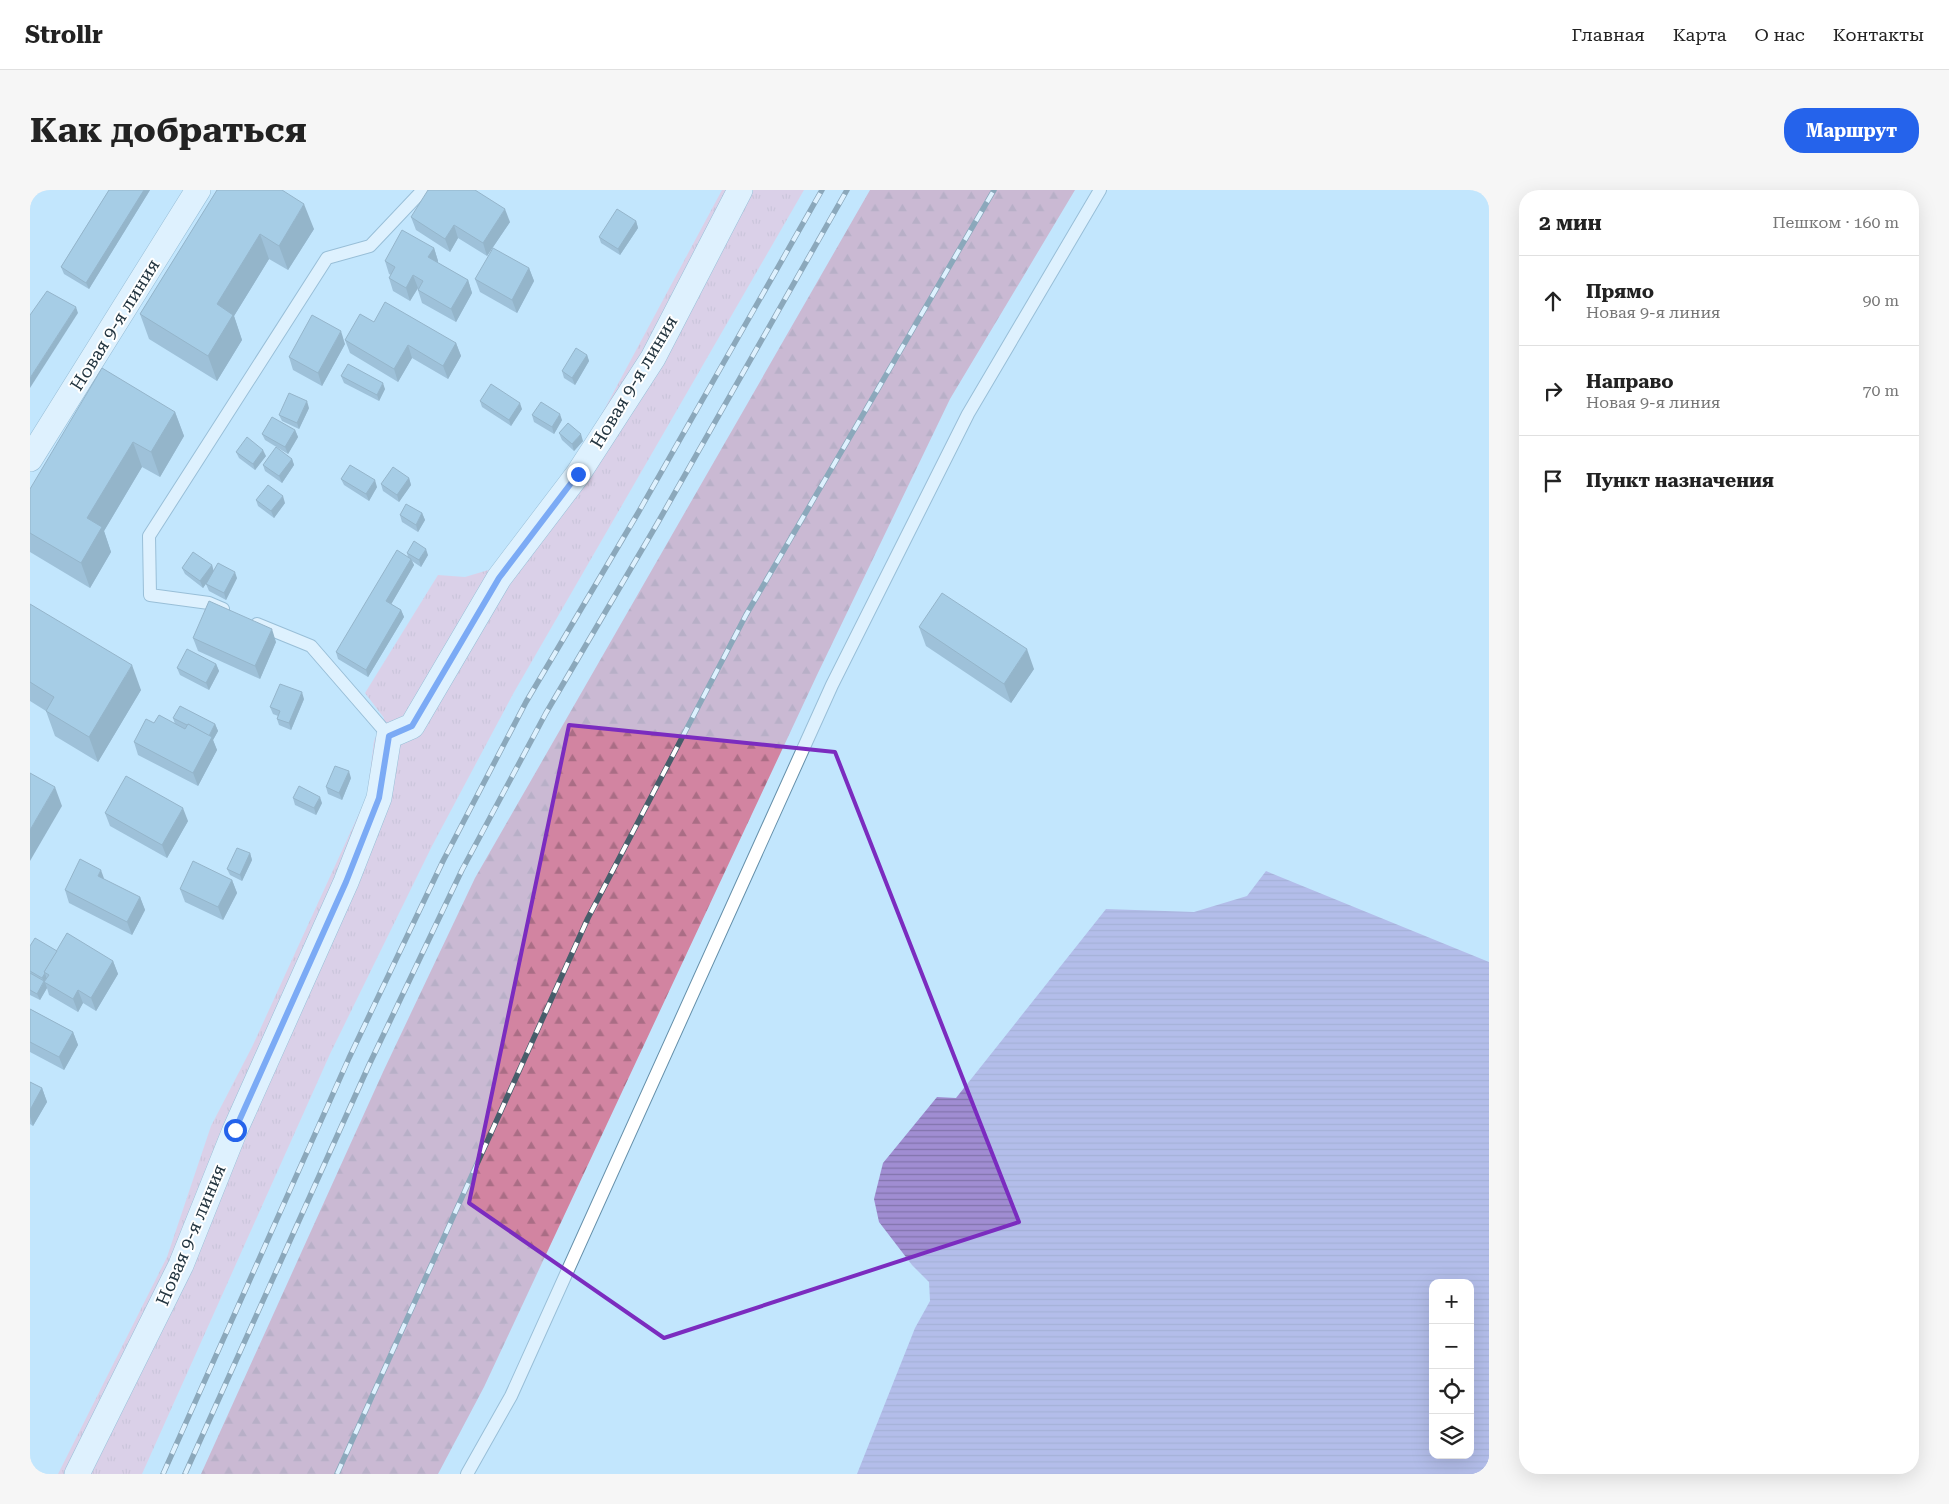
<!DOCTYPE html>
<html lang="ru">
<meta charset="utf-8">
<style>
:root{--surface:#fff;--page:#f6f6f6;--text:#222;--muted:#767676;--line:#e0e0e0;--accent:#2563eb}
body{margin:0;font-family:"Roboto Serif",serif;background:var(--page);color:var(--text)}
.controls{position:absolute;right:15px;bottom:15px;display:grid;overflow:hidden;border-radius:10px;box-shadow:0 5px 20px #0002}
.controls button{width:45px;height:45px;display:grid;place-items:center;padding:0;border:0;border-bottom:1px solid var(--line);background:var(--surface);color:var(--text);font:25px sans-serif}
.stop{position:absolute;width:15px;height:15px;margin:-11px;border:4px solid #2563eb;border-radius:50%;background:#fff}
.stop.end{background:#2563eb;border-color:#fff;box-shadow:0 1px 5px #0008}
.list{margin:0;padding:0;list-style:none}
h2{display:flex;justify-content:space-between;align-items:center;height:65px;margin:0;padding:0 20px;font-size:21px}
h2 small{font-size:16px;font-weight:400;color:var(--muted)}
.list li{display:grid;grid-template-columns:32px 1fr auto;gap:15px;align-items:center;box-sizing:border-box;height:90px;padding:0 20px;border-top:1px solid var(--line)}
.list b{display:block;font-size:19px;white-space:nowrap}
.list p{margin:0;font-size:16px;white-space:nowrap;color:var(--muted)}
.list em{font-size:16px;font-style:normal;color:var(--muted)}
.icon{flex:none;width:28px;height:28px;fill:none;stroke:currentColor;stroke-width:2;stroke-linecap:round;stroke-linejoin:round}
.map{position:relative;flex:none;width:1459px;height:1284px;overflow:hidden;border-radius:20px}
header{display:flex;align-items:center;gap:30px;box-sizing:border-box;height:70px;padding:0 25px;background:var(--surface);border-bottom:1px solid var(--line)}
header strong{font-size:24px}
nav{display:flex;gap:28px;margin-inline-start:auto;font-size:18px}
.intro{display:flex;align-items:center;justify-content:space-between;box-sizing:border-box;height:120px;padding:0 30px}
h1{margin:0;font-size:35px}
.button{padding:12px 22px;border-radius:20px;background:var(--accent);color:#fff;font-size:18px;font-weight:700}
main{display:flex;gap:30px;padding:0 30px}
aside{flex:1;background:var(--surface);border-radius:20px;box-shadow:0 5px 20px #0002}
.map>svg:first-child{display:block}
.grass{fill:url(#grass-tufts)}
.forest{fill:url(#forest-firs)}
.water{fill:url(#water-rules);fill-rule:evenodd}
.lines{fill:none;stroke-linecap:round;stroke-linejoin:round}
.lane-casing{stroke:#6590aa;stroke-width:14}
.street-casing{stroke:#6590aa;stroke-width:26}
.lane{stroke:#fff;stroke-width:12}
.street{stroke:#fff;stroke-width:25}
.rail-casing{stroke:#475d6a;stroke-width:5.5}
.rail{stroke:#fff;stroke-width:4;stroke-dasharray:11;stroke-linecap:butt}
.wall{fill:#7196ae}
.shaded-wall{fill:#5c7a8d}
.building{fill:#83afca;stroke:#5c7a8d}
.route{stroke:#2563eb;stroke-width:6}
.marked{fill:none;stroke:#7b2cbf;stroke-width:4;stroke-linejoin:round}
.labels{text-anchor:middle;stroke-width:4;stroke-linejoin:round;paint-order:stroke}
.street-label{font-size:18px;fill:#243641;stroke:#fff}
</style>
<header>
<strong>Strollr</strong>
<nav><a>Главная</a><a>Карта</a><a>О нас</a><a>Контакты</a></nav>
</header>
<div class="intro"><h1>Как добраться</h1><a class="button">Маршрут</a></div>
<main>
<div class="map">
<svg width="1459" height="1284" viewBox="0 0 1459 1284">
<defs>
<pattern id="grass-tufts" width="24" height="20" patternUnits="userSpaceOnUse" patternTransform="scale(1.25)"><rect width="24" height="20" fill="#f7b7ce"/><path d="M3 7l-1-3M5 7V3M7 7l1-3M15 17l-1-3M17 17v-4M19 17l1-3" fill="none" stroke="#d49eb2"/></pattern>
<pattern id="forest-firs" width="22" height="20" patternUnits="userSpaceOnUse" patternTransform="scale(1.25)"><rect width="22" height="20" fill="#d284a1"/><path d="M5 1l3.5 6h-7zM16 11l3.5 6h-7z" fill="#aa6d85"/></pattern>
<pattern id="water-rules" width="6" height="5" patternUnits="userSpaceOnUse" patternTransform="scale(1.25)"><rect width="6" height="5" fill="#a08dd2"/><path d="M0 2.5h6" fill="none" stroke="#8274ac"/></pattern>
</defs>
<rect width="100%" height="100%" fill="#c2e6fd"/>
<path class="grass" d="M692,0h82l-291,504 -81,152 -102,208 -188,420h-84l109,-217 44,-131 41,-79 115,-251 7,-55 10,-23 -19,-25 73,-118 27,2 30,-9 80,-104z"/>
<path class="forest" d="M840,0h205l-125,209 -133,276 -333,712 -46,87h-237l182,-402 92,-194z"/>
<path class="water" d="M1236,681l223,91v512h-632l58,-146 15,-27 -1,-19 -17,-17 -33,-43 -5,-23 9,-36 54,-66 19,1 150,-189 88,3 53,-16zM1403,1093h37v172h-37z"/>
<g class="lines">
<g class="lane-casing">
<g id="lane">
<path d="M193,419l-14,-6 -59,-8 -1,-59 178,-278 43,-12 53,-56"/>
<path d="M227,434l54,22 78,90"/>
<path d="M437,1284l44,-78 321,-711 136,-271 132,-224"/>
</g>
</g>
<g class="street-casing">
<g id="street">
<path d="M0,269l168,-269"/>
<path d="M47,1284l104,-209 54,-135 111,-248 33,-84 10,-62 23,-10 87,-148 79,-104 75,-116 87,-168"/>
</g>
</g>
<use href="#lane" class="lane"/>
<use href="#street" class="street"/>
<g class="rail-casing">
<g id="rail">
<path d="M133,1284l186,-416 94,-197 83,-159 112,-189 184,-323"/>
<path d="M155,1284l184,-409 93,-195 84,-157 111,-189 190,-334"/>
<path d="M307,1284l251,-556 158,-303 248,-425"/>
</g>
</g>
<use href="#rail" class="rail"/>
</g>
<g class="wall">
<path d="M79,0h41l-61,99 -25,-15 -3,-7z"/>
<path d="M187,0l97,39 -26,41 -19,-11 -35,57 8,24 -25,41 -68,-42 -9,-25z"/>
<path d="M381,27l99,5 -23,34 -29,-18 -8,14 -34,-22z"/>
<path d="M606,31l2,7 -18,27 -19,-12 -2,-6z"/>
<path d="M404,58l4,13v2l30,17 4,13 -16,29 -34,-19 -4,-13v-2l-8,13 -17,-10 -4,-13 2,-3 -2,-1 -4,-13z"/>
<path d="M499,78l5,13 -17,32 -37,-21 -5,-13z"/>
<path d="M344,132l82,21 5,13 -13,23 -36,-21 -14,24 -48,-29 -5,-13z"/>
<path d="M315,154l-23,42 -29,-16 -4,-13z"/>
<path d="M557,165l2,6 -14,24 -11,-7 -2,-7z"/>
<path d="M311,186l44,13 -6,12 -35,-18z"/>
<path d="M450,211l42,8 -11,17 -29,-19z"/>
<path d="M279,218l-10,21 -17,-8 -3,-6z"/>
<path d="M145,222l9,24 -24,41 -18,-10 -38,64 7,21 -21,36 -60,-36v-63z"/>
<path d="M502,225l30,5 -8,14 -20,-12z"/>
<path d="M265,240l3,7 -10,17 -23,-14 -3,-6z"/>
<path d="M529,243l24,8 -9,10 -12,-11z"/>
<path d="M206,262l30,4 -11,14 -16,-12z"/>
<path d="M262,269l2,6 -12,18 -17,-12 -2,-6z"/>
<path d="M379,288l2,7 -12,17 -16,-11 -2,-7z"/>
<path d="M311,289l36,8 -8,14 -25,-16z"/>
<path d="M226,310l29,3 -11,15 -16,-12z"/>
<path d="M392,323l3,7 -7,12 -16,-10 -2,-7z"/>
<path d="M377,363l21,2 -7,12 -9,-6 2,4 -23,39 10,6 3,7 -36,60 -30,-18 -2,-7 72,-95z"/>
<path d="M182,375l1,6 24,7 -11,22 -17,-9 -3,-7 4,-6 -7,10 -18,-14 -3,-6z"/>
<path d="M0,414l111,86 -43,72 -43,-26 -9,-25 -16,-10z"/>
<path d="M889,437l115,42 -23,34 -85,-57z"/>
<path d="M163,448l83,4 -16,37 -62,-28z"/>
<path d="M186,474l3,7 -10,19 -29,-15 -3,-7z"/>
<path d="M274,509l-13,31 -12,-5 -2,-6 1,-3 -5,-2 -3,-7z"/>
<path d="M143,528l42,6 3,7 -5,9 4,10 -19,36 -60,-31 -4,-13 20,-19 21,1z"/>
<path d="M321,588l-9,22 -14,-6 -2,-7z"/>
<path d="M263,608l29,5 -6,12 -21,-10z"/>
<path d="M75,623l83,8 -21,37 -57,-32z"/>
<path d="M220,663l2,7 -10,21 -12,-6 -3,-6z"/>
<path d="M202,690l5,13 -14,27 -38,-18 -5,-13z"/>
<path d="M35,700l75,7 5,13 -13,25 -63,-32z"/>
<path d="M0,756l83,15 5,13 -22,37 -13,-8 -5,9 -29,-17 -2,-7 -7,12 -10,-5z"/>
<path d="M0,819l43,23 5,13 -14,25 -34,-18z"/>
<path d="M0,892l12,6 5,14 -14,24 -3,-2z"/>
</g>
<g class="shaded-wall">
<path d="M114,0h6l-61,99 -3,-6z"/>
<path d="M274,14l10,25 -26,41 -9,-24z"/>
<path d="M475,19l5,13 -23,34 -4,-13z"/>
<path d="M606,31l2,7 -18,27 -2,-6z"/>
<path d="M424,35l4,13 -8,14 -5,-13z"/>
<path d="M230,44l9,25 -35,57 8,24 -25,41 -9,-25 9,-52z"/>
<path d="M404,58l4,13 -5,9 -5,-13z"/>
<path d="M499,78l5,13 -17,32 -5,-13z"/>
<path d="M383,85l5,13 -8,13 -4,-13z"/>
<path d="M438,90l4,13 -16,29 -5,-13z"/>
<path d="M46,117l2,6 -48,75v-10z"/>
<path d="M311,141l4,13 -23,42 -4,-13z"/>
<path d="M426,153l5,13 -13,23 -5,-13z"/>
<path d="M378,155l4,13 -14,24 -4,-13z"/>
<path d="M557,165l2,6 -14,24 -3,-7z"/>
<path d="M353,193l2,6 -6,12 -2,-6z"/>
<path d="M277,211l2,7 -10,21 -2,-6z"/>
<path d="M490,213l2,6 -11,17 -2,-6z"/>
<path d="M145,222l9,24 -24,41 -9,-25z"/>
<path d="M530,224l2,6 -8,14 -2,-7z"/>
<path d="M265,240l3,7 -10,17 -3,-7z"/>
<path d="M551,244l2,7 -9,10 -2,-7z"/>
<path d="M103,252l9,25 -38,64 7,21 -21,36 -9,-25 6,-45z"/>
<path d="M233,260l3,6 -11,14 -2,-6z"/>
<path d="M262,269l2,6 -12,18 -3,-7z"/>
<path d="M379,288l2,7 -12,17 -2,-7z"/>
<path d="M345,290l2,7 -8,14 -3,-7z"/>
<path d="M253,306l2,7 -11,15 -3,-7z"/>
<path d="M392,323l3,7 -7,12 -2,-7z"/>
<path d="M396,359l2,6 -7,12 -2,-7z"/>
<path d="M381,369l3,6 -25,43 -3,-7z"/>
<path d="M182,375l2,7 -11,16 -3,-7z"/>
<path d="M205,382l2,6 -11,22 -2,-7z"/>
<path d="M371,420l3,7 -36,60 -2,-7z"/>
<path d="M242,439l4,13 -16,37 -5,-13z"/>
<path d="M997,459l7,20 -23,34 -7,-19z"/>
<path d="M186,474l3,7 -10,19 -3,-7z"/>
<path d="M102,475l9,25 -43,72 -9,-25z"/>
<path d="M272,502l2,7 -13,31 -2,-7z"/>
<path d="M185,534l3,7 -5,9 4,10 -19,36 -5,-13 16,-36z"/>
<path d="M319,581l2,7 -9,22 -3,-7z"/>
<path d="M25,597l7,19 -32,55v-31z"/>
<path d="M290,607l2,6 -6,12 -2,-7z"/>
<path d="M153,618l5,13 -21,37 -5,-13z"/>
<path d="M220,663l2,7 -10,21 -2,-6z"/>
<path d="M71,680l5,14 -8,-8z"/>
<path d="M202,690l5,13 -14,27 -5,-13z"/>
<path d="M110,707l5,13 -13,25 -5,-13z"/>
<path d="M83,771l5,13 -22,37 -5,-13z"/>
<path d="M15,783l2,7 -2,2 2,6 -7,12 -3,-6 7,-12 -2,-4z"/>
<path d="M48,800l5,13 -5,9 -5,-13z"/>
<path d="M43,842l5,13 -14,25 -5,-13z"/>
<path d="M12,898l5,14 -14,24 -3,-9v-7z"/>
</g>
<g class="building">
<path d="M79,0h35l-58,93 -25,-16z"/>
<path d="M187,0h65l22,14 -25,42 -19,-12 -43,70 16,11 -25,41 -68,-42z"/>
<path d="M398,0h47l30,19 -22,34 -29,-18 -9,14 -34,-22z"/>
<path d="M587,19l19,12 -18,28 -19,-12z"/>
<path d="M372,40l32,18 -6,9 40,23 -17,29 -33,-19 5,-9 -10,-6 -7,13 -17,-10 6,-11 -10,-6z"/>
<path d="M463,58l36,20 -17,32 -37,-21z"/>
<path d="M17,101l29,16 -46,71v-63z"/>
<path d="M355,112l71,41 -13,23 -35,-21 -14,24 -49,-29 15,-26 14,8z"/>
<path d="M282,125l29,16 -23,42 -29,-16z"/>
<path d="M546,158l11,7 -15,23 -10,-7z"/>
<path d="M318,174l35,19 -6,12 -36,-19z"/>
<path d="M72,178l73,44 -24,40 -18,-10 -46,76 15,9 -21,36 -51,-30v-44z"/>
<path d="M461,194l29,19 -11,17 -29,-19z"/>
<path d="M259,203l18,8 -10,22 -18,-8z"/>
<path d="M511,212l19,12 -8,13 -20,-12z"/>
<path d="M242,227l23,13 -10,17 -23,-13z"/>
<path d="M538,233l13,11 -9,10 -13,-11z"/>
<path d="M217,247l16,13 -10,14 -17,-12z"/>
<path d="M246,257l16,12 -13,17 -16,-11z"/>
<path d="M320,275l25,15 -9,14 -25,-15z"/>
<path d="M363,277l16,11 -12,17 -16,-11z"/>
<path d="M238,295l15,11 -12,15 -15,-11z"/>
<path d="M376,314l16,9 -6,12 -16,-10z"/>
<path d="M384,351l12,8 -7,11 -12,-7z"/>
<path d="M367,360l14,9 -25,42 15,9 -35,60 -30,-18z"/>
<path d="M163,362l19,13 -12,16 -18,-13z"/>
<path d="M188,373l17,9 -11,21 -18,-9z"/>
<path d="M912,403l85,56 -23,35 -85,-57z"/>
<path d="M179,411l63,28 -17,37 -62,-28z"/>
<path d="M0,414l102,61 -43,72 -43,-26 8,-14 -24,-15z"/>
<path d="M157,459l29,15 -10,19 -29,-15z"/>
<path d="M250,494l22,8 -13,31 -12,-4 3,-8 -10,-4z"/>
<path d="M150,516l35,18 -6,12 -21,-12 -1,1 -14,-7z"/>
<path d="M129,525l26,14 3,-5 24,13 -19,36 -59,-31 12,-23 8,4z"/>
<path d="M305,576l14,5 -10,22 -13,-6z"/>
<path d="M0,583l25,14 -25,43z"/>
<path d="M96,586l57,32 -21,37 -57,-32z"/>
<path d="M269,596l21,11 -6,11 -21,-10z"/>
<path d="M207,658l13,5 -10,22 -13,-6z"/>
<path d="M50,669l21,11 -3,6 42,21 -13,25 -62,-32z"/>
<path d="M163,671l39,19 -14,27 -38,-18z"/>
<path d="M37,743l46,28 -22,37 -13,-8 -5,9 -29,-17 5,-7 -5,-3z"/>
<path d="M5,748l22,13 -13,21 1,1 -3,5 -12,-7v-25z"/>
<path d="M0,783l14,8 -7,13 -7,-4z"/>
<path d="M0,819l43,23 -14,25 -29,-15z"/>
<path d="M0,892l12,6 -12,22z"/>
</g>
<g class="lines">
<path class="route" d="M205,940l111,-248 33,-84 10,-62 23,-10 87,-148 79,-104"/>
</g>
<path d="M0 0H1459V1284H0ZM539,535l266,27 184,470 -355,116 -195,-135z" fill="#c2e6fd" fill-opacity=".55" fill-rule="evenodd"/>
<path class="marked" d="M539,535l266,27 184,470 -355,116 -195,-135z"/>
<g class="labels">
<g class="street-label">
<text transform="translate(85 135) rotate(-58)" y="6">Новая 9-я линия</text>
<text transform="translate(604 192) rotate(-59)" y="6">Новая 9-я линия</text>
<text transform="translate(161 1045) rotate(-67)" y="6">Новая 9-я линия</text>
</g>
</g>
</svg>
<div class="controls">
<button>+</button>
<button>−</button>
<button><svg class="icon" aria-label="locate" viewBox="0 0 24 24"><circle cx="12" cy="12" r="6"/><path d="M12 2v4M12 18v4M2 12h4M18 12h4"/></svg></button>
<button><svg class="icon" aria-label="layers" viewBox="0 0 24 24"><path d="M12 4l9 5-9 5-9-5zM3 14l9 5 9-5"/></svg></button>
</div>
<div class="stop" style="left:205px;top:940px"></div>
<div class="stop end" style="left:548px;top:284px"></div>
</div>
<aside>
<h2>2 мин<small>Пешком · 160 m</small></h2>
<ul class="list">
<li><svg class="icon" aria-label="ahead" viewBox="0 0 24 24"><path d="M12 20V5M6 11l6-6 6 6"/></svg><div><b>Прямо</b><p>Новая 9-я линия</p></div><em>90 m</em></li>
<li><svg class="icon" aria-label="right" viewBox="0 0 24 24"><path d="M7 20v-9h11M14 6l5 5-5 5"/></svg><div><b>Направо</b><p>Новая 9-я линия</p></div><em>70 m</em></li>
<li><svg class="icon" aria-label="arrive" viewBox="0 0 24 24"><path d="M6 21V4h12l-3 4 3 4H6"/></svg><div><b>Пункт назначения</b></div></li>
</ul>
</aside>
</main>
